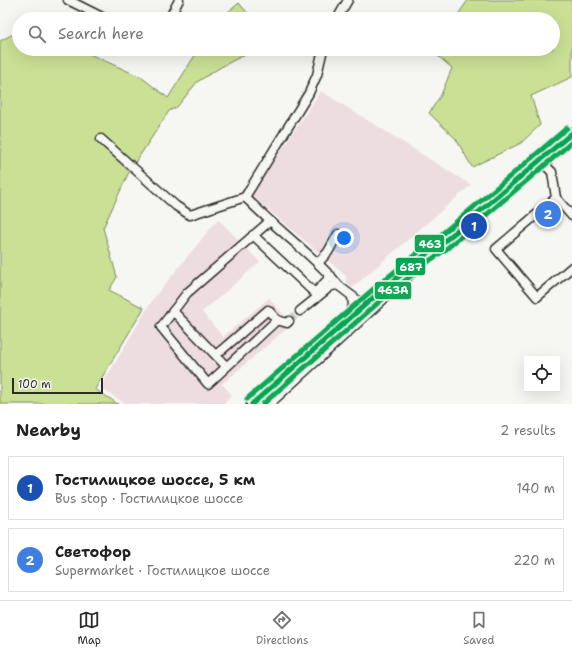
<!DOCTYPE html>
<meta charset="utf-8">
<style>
:root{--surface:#fff;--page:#f6f6f6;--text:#222;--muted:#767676;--line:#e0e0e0;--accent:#2b2b2b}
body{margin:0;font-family:"Shantell Sans",sans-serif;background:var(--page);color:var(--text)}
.controls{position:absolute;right:12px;bottom:12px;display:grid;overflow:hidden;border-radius:0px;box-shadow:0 4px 16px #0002}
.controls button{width:36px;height:36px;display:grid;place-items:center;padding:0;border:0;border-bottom:1px solid var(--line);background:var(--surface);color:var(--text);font:20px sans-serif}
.scale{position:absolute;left:12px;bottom:10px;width:91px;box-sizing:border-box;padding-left:4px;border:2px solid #2b2b2b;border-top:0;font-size:11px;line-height:14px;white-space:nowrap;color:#2b2b2b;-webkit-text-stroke:3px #f6f6f2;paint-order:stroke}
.you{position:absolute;left:344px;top:238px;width:14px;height:14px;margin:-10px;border:3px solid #fff;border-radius:50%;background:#1a73e8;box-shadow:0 0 0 6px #1a73e833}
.badge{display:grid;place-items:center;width:26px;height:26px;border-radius:50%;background:var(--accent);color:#fff;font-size:13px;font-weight:700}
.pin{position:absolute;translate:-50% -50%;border:2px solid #fff;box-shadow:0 1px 4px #0006}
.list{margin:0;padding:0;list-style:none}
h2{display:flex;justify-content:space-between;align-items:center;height:52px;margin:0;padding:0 16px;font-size:17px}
h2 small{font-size:13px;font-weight:400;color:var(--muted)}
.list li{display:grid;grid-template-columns:26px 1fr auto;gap:12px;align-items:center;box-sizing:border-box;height:64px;margin:0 8px 8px;padding:0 8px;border:1px solid var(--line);border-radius:0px}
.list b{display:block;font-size:15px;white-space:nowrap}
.list p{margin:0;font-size:13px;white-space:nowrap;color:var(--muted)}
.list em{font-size:13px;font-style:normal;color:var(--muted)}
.icon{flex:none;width:22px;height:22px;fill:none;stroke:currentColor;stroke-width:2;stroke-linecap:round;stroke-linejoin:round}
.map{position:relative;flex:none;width:572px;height:404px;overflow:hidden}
.search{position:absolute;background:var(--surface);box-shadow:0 4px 16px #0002;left:12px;right:12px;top:12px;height:44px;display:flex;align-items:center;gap:10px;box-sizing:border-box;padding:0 14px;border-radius:22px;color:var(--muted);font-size:15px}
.sheet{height:196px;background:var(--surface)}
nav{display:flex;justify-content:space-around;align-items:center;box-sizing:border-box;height:56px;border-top:1px solid var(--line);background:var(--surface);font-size:11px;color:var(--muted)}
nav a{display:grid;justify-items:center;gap:2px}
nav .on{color:var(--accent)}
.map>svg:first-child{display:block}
.built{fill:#eedde0}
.green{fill:#cae095;stroke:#7a8660}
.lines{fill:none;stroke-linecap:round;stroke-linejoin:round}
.minor-tunnel{stroke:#cdcdca;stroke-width:8;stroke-dasharray:8 4;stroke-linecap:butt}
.minor-casing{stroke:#2b2b2b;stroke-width:11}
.major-casing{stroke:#2b2b2b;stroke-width:13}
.minor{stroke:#f6f6f2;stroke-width:8}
.major{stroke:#f6f6f2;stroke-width:10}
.bus-1-casing{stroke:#f6f6f2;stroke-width:8}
.bus-2-casing{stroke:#f6f6f2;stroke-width:8}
.bus-3-casing{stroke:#f6f6f2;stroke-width:8}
.bus-1{stroke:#00a651;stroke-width:5}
.bus-2{stroke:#10a855;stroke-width:5}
.bus-3{stroke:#10a855;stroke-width:5}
.line-badge{stroke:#f6f6f2;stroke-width:1.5}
.badge-label{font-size:11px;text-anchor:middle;font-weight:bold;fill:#fff}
</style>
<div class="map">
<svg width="572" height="404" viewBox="0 0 572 404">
<rect width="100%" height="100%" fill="#f6f6f2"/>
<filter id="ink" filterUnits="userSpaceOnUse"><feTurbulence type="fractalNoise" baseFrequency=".025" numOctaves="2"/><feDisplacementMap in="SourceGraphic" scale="8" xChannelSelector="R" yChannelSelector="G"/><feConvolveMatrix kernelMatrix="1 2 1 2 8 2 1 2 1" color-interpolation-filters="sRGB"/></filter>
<g filter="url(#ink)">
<g class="built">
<path d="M321,91l150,94 -119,103 -6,-6v-6l-95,-81z"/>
<path d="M218,219l42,43 -58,50 21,25 46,-39 23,26 -70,60 10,11 -9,9h-97l-26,-16 53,-89z"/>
</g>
<g class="green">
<path d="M468,0h104v77l-41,19 9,29 -19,18 -49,24 -16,-28 -27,-26 12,-18 11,-27 -20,-17 2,-2h119v-30h-98z"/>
<path d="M239,3l11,13 -1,3h-27l5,-6z"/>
<path d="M19,31v18h59l63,28 27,21 31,-49h38l7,6 -23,12 -24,15 -20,25 -8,4 -40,61 -26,56 14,49 -8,13 35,18 -49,81 23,15h-118v-363z"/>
</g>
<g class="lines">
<path class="minor-tunnel" d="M289,321l11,-10"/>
<g class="minor-casing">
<g id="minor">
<path d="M68,0l38,19"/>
<path d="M169,19l10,-19"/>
<path d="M337,19l11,-19"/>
<path d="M101,139l75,67 14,9 55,-18 64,-104 8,-18 6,-26"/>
<path d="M540,160l12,12 4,26 16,18"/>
<path d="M245,197c13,13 27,26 41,38 18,16 38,32 53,51"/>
<path d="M556,198l-60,51 41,48 35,-30"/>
<path d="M270,221l-83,72 -26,34 47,57 69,-64"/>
<path d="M253,235l65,61"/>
<path d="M318,263l10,-11 10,-18"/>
<path d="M315,293l16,-17"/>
<path d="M173,311l53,55"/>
<path d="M300,311l30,-24 5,-2 4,1 30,23"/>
<path d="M346,320l7,-14 -1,-10"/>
<path d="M216,355l52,-45 9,10 10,3 2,-2"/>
</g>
</g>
<g class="major-casing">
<g id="major">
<path d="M252,404l138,-120"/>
<path d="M268,404l159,-146 13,-13 132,-112"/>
</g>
</g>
<use href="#minor" class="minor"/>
<use href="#major" class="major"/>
<g class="bus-1-casing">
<path id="bus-1" d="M252,404l122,-107 51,-42 15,-10 132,-112"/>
</g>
<g class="bus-2-casing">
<path id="bus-2" d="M263,404l116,-102 50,-41 16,-11 127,-108"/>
</g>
<g class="bus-3-casing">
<path id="bus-3" d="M247,399l123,-107 51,-42 15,-11 131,-111"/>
</g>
<use href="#bus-1" class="bus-1"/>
<use href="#bus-2" class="bus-2"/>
<use href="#bus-3" class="bus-3"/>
</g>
</g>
<g class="line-badge">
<rect x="414" y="234" width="31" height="19" rx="4" fill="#10a855"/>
<rect x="395" y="257" width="31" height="19" rx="4" fill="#00a651"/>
<rect x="374" y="281" width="38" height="19" rx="4" fill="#10a855"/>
</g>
<g class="badge-label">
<text x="430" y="248">463</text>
<text x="411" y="271">687</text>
<text x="393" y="294">463А</text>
</g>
</svg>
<div class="controls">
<button><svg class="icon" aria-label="locate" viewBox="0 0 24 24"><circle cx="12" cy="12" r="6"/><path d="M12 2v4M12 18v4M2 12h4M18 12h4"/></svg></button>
</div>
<div class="scale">100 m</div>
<div class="you"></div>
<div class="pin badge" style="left:474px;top:226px;background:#1a4fb4">1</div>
<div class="pin badge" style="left:548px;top:214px;background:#3f7fe0">2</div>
<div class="search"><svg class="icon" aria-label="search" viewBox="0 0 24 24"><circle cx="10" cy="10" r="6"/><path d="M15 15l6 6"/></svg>Search here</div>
</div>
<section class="sheet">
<h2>Nearby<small>2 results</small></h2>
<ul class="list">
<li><span class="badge" style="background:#1a4fb4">1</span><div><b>Гостилицкое шоссе, 5 км</b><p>Bus stop · Гостилицкое шоссе</p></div><em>140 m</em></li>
<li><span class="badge" style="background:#3f7fe0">2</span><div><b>Светофор</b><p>Supermarket · Гостилицкое шоссе</p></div><em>220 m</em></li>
</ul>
</section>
<nav>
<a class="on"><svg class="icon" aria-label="map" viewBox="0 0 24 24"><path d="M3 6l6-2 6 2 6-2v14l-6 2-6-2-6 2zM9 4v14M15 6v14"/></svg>Map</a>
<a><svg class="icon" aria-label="directions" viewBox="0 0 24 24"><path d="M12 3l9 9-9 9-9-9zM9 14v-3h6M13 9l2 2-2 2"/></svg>Directions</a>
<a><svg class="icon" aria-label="saved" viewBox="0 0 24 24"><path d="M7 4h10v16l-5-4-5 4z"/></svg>Saved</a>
</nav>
